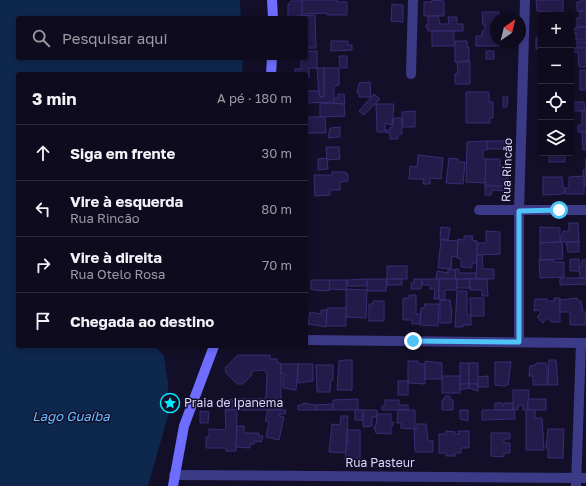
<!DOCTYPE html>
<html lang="pt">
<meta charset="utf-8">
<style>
:root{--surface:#0e0b1e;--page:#1c192b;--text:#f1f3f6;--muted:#9b9ba4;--line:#2e2b3c}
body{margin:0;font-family:"Golos Text",sans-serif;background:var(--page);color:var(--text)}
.controls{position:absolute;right:12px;top:12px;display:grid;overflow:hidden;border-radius:4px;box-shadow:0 2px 6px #0003}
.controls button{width:36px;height:36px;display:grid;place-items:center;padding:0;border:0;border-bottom:1px solid var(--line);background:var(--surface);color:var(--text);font:20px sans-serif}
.compass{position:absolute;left:490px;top:12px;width:36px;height:36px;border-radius:50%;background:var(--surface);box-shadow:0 2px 6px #0003;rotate:35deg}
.stop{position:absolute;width:12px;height:12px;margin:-9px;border:3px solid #4fc3f7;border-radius:50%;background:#fff}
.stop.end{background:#4fc3f7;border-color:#fff;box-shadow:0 1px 4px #0008}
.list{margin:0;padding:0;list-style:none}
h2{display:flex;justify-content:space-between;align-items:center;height:52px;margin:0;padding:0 16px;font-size:17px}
h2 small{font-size:13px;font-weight:400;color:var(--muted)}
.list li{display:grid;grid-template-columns:26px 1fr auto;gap:12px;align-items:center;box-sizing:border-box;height:56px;padding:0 16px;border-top:1px solid var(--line)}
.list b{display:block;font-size:15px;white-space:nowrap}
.list p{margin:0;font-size:13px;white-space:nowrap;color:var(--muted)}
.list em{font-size:13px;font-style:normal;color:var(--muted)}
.icon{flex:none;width:22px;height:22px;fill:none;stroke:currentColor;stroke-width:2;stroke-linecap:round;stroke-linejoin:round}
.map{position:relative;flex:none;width:586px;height:486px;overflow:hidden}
.search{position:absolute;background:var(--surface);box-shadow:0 2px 6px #0003;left:16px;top:16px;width:292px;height:44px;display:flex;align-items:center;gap:10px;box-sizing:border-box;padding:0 14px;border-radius:4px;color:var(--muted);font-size:15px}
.panel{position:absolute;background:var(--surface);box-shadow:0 2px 6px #0003;left:16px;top:72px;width:292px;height:276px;border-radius:4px}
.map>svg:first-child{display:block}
.water{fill:#0e274d}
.building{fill:#231b49;stroke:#3a2d75}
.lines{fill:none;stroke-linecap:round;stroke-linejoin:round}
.street{stroke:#3b3a87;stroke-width:10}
.secondary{stroke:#6e6dff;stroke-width:10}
.route{stroke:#4fc3f7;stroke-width:5}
.labels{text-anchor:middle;stroke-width:3;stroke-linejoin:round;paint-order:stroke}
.street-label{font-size:12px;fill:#dad6ff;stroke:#130f28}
.poi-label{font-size:12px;fill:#dad6ff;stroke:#130f28;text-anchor:start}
.water-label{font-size:13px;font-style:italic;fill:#64bbff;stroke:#130f28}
</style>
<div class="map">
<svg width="586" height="486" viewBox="0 0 586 486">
<rect width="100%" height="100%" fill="#130f28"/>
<path class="water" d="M0,0h240l1,18h-223v40h225l-1,16h-224v272h137l9,10 4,27v33l-20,70h-148z"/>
<g class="building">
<path d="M302,0h35v2h10v13h-20v-2l-22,1v2h-3z"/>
<path d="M432,0l12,1v15h-20v-14h8z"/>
<path d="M536,0h27v13l-26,-2z"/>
<path d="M581,0h5v11h-9v-9h4z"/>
<path d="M291,1h11v15l-14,1v-12z"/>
<path d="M392,4l11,1v17l-12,-1z"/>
<path d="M580,11h6v16l-9,-1v-8h3z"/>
<path d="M482,12h17v6h-3v24h3v4h-23v-10h6v-5l3,-1v-5h-2z"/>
<path d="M315,15l1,33h-10v-30h-6l-1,-2z"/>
<path d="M428,16h10l2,8h9l-1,-7h9v7h6v7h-35v-3h-2v-3h2z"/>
<path d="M576,27h10v13h-10v-7h-5v-4h5z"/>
<rect x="432" y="31" width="22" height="15"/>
<path d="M541,37v12h-5v-11z"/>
<path d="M331,41h17v4h4v5l-21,1z"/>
<path d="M455,41h12v6h2v14l-14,1z"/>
<rect x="577" y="42" width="9" height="6"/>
<path d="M571,48h15v19h-7l-1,-15h-7z"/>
<path d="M306,51h11v17h-8v9l-3,1v-4h-11v-5h6v-11h5z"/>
<rect x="486" y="51" width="8" height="8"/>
<path d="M339,56h8v12h-7z"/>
<path d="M470,61v23h-15v-10l3,-1 -1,-11z"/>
<path d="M317,68h7v29l-5,-1z"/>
<path d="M324,68h15v17l-5,1v16l-28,1v-12h13l1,6h4z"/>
<rect x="580" y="70" width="6" height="20"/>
<path d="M370,82l1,15h-12v-4h-2l2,-10z"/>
<path d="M466,92h23v10h4v16h-3v5h-24z"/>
<path d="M338,94h6l1,10 -11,-1v-5h4z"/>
<path d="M374,94l6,5 -16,16 -5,-4z"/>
<path d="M503,97h5l-1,10h-4z"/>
<path d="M571,102h13l1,9h-14z"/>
<path d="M320,103l24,1 1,12 -25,1z"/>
<path d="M376,104h18l-2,21 -7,-2v9h-8z"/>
<path d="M415,111v16h-12l-1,-15z"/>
<path d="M582,111h4v21h-8v-7h4z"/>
<path d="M306,117h19l1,16h-20z"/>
<path d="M394,118h8v16h-4v5h-8v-6h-4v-3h4v-3h2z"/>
<path d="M340,127v10l-12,1 2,-10z"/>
<path d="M582,132h4v18h-3z"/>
<path d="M487,141v9h-4v9h3v24l-20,-1 1,-40z"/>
<rect x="487" y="141" width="21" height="8"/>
<path d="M326,147h13l1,12 -13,1z"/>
<rect x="549" y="153" width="16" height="9"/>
<path d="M418,155l25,3 -2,21 -11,-1v6h-7l1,-5h-15l1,-13 7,1z"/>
<path d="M327,158l1,11 -10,1v-11z"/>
<path d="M449,158l9,1v3h7l-2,22 -17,-1z"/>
<path d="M586,158v28h-2l-1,-16h3z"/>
<path d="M486,159h14v7h8v21l-23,-1z"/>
<path d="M332,172h14v2h2v7l-8,1v8h-10v5l-15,1 -1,-21h18z"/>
<path d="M584,176v18h-19v-6h4v-11z"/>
<path d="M543,177h19l1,11h2v4h-2v2l-20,1z"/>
<path d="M485,186h22v5l-15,-1 -1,5h-6z"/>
<path d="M569,223h9l1,19h-19v-5h2l1,-6h6z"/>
<path d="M441,227l9,1 -2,12 -8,-1z"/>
<path d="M540,227l20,1v14l-20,1z"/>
<path d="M486,231l14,1v22l-23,1v-12h9z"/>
<path d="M464,236h9l-1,4 5,1v22h-5v5l-11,-1v-8l-4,-1 1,-19 6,1z"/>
<path d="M441,240l17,1 -1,16 -5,-1 -1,13 -13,-1z"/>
<path d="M562,242l1,17 -23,1v-17z"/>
<path d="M566,242h13v10h-11z"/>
<path d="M477,255h5l1,14h11v10h-18z"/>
<path d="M570,259h9l1,12h-10z"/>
<path d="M539,260h14v2h11v15l-24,1z"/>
<path d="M582,260h4v18h-6l-1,-11h3z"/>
<rect x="387" y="266" width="20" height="13"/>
<path d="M448,269l8,1 -1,9h-19l1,-8 11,2z"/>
<path d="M456,269h3v4h17v6h-21z"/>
<path d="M560,278h26v6l-26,1z"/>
<path d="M367,279v7h-20v-6z"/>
<path d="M367,279h20l-1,12h-19z"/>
<rect x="387" y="279" width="15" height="6"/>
<path d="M414,279h8l-1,10h-10v-6h3z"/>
<path d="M422,279h17v20h-5l1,-10h-5v-4h-8z"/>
<path d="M439,279h18v11h-12v10l-6,-1z"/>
<rect x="457" y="279" width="13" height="9"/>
<path d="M470,279h17l1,17h-6v-6h-12z"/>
<path d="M311,280h19l-1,11 -16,-1 -2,-1z"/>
<path d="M330,280h17l-1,10 -17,-1z"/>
<path d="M346,289l21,1 -1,28 -20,-1z"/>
<path d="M457,291h10v24h4v10h-8v2h-8z"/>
<path d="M409,295h7v19h5l-1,10h-8v-4h-9v-22h6z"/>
<path d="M470,298h14v18h-13z"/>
<path d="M554,298h6v24h-8l-5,-4 -4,5 -6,-6 4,-4 -3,-3 -4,1 1,-12h12v2h7z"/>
<path d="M577,298l1,3h3l2,11h3v13h-16v-13h-10v-12z"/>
<path d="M440,300h10l1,9h1l-1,14h-11z"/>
<path d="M373,301h11v20h-15v-17h4z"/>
<path d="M425,304h14l-1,22 -18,-1 1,-17h3z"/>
<path d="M327,308h19v18h-20z"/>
<path d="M321,310h6l-1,17 -18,-3 2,-12 11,2z"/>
<path d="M238,355h32v4h7v4h4v47h-55l-1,-6 6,-5 4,4 3,-4h26l2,-2 1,-23 -3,-4 -12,1 -1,5 -8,8h-6l-11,-11 -1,-5z"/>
<path d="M344,360h8v30h-15l2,-29z"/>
<path d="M549,360h7l2,25h-10z"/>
<path d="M408,361h10v3h7v20l-17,-1z"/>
<path d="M425,361l17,2v16h-17z"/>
<path d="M495,362h16l-3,23 -4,1 -9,-1z"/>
<rect x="460" y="363" width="9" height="21"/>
<rect x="469" y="363" width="9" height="21"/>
<path d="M536,363h10v2h1v20h-14v-9h-4l1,-10 6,-1z"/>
<path d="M281,364h17l-2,26 -13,-2v-12h2v-2h-4z"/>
<path d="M298,364h15v17l-15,2z"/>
<path d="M316,365h17v15h-2l-1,12h-13z"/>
<rect x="442" y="376" width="18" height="17"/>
<path d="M488,376v11h-10v-10z"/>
<rect x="398" y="381" width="10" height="14"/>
<path d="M460,384h9v4l-9,2z"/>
<path d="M469,384h9v7l-9,-3z"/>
<path d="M513,390h16l-1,20h-5v-5l-5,1v4h-5z"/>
<path d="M445,396h5v4h3v10h-11v-10h2z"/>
<path d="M358,399v11h-25v-10z"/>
<rect x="528" y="399" width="18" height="11"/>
<path d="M385,400h14v5h9v5h-26v-4h3z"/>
<path d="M303,403l13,2v5h-18v-5h5z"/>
<path d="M495,403h7v3h2v-3h9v7h-18z"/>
<path d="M333,404v6h-17v-5z"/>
<path d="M225,410h12l-1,41h-10v-3h-20v-11h3v-8l17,1z"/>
<path d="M268,410h18l-1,4h-5l-1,2 5,1 -5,23 -13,-3 3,-15 -4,-1z"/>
<rect x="355" y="410" width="8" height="10"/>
<path d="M363,410h14v7h-5v9l-9,1z"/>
<path d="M398,410h17v19l-14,-1v-5h-4z"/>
<path d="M460,410h8v11l-8,-2z"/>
<path d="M482,410h32l1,9 -33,1z"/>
<path d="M526,410h9v8h7l2,32h-18z"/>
<path d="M200,411l9,1 -1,11h-8z"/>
<path d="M377,414h14v7l3,2 -3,5v6l-15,-1 -2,-6 2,-2z"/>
<path d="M341,416h7l-2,37 -17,-1 3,-28 8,1z"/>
<path d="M417,424h9l2,17h5v11h-18l-1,-23h3z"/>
<path d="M237,426h7v7h15v3h4l-2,6 -7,-1v3h-4v4l-14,-1z"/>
<path d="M548,429h16l-1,29h-15v-10h-2z"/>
<path d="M347,430h13v29h-15l2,-18 2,-1h-2z"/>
<path d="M446,431l9,1v2h4l-1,-3h11v17h-8v5h-6v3h-9v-3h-7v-19h7z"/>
<path d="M491,433h19v6h-6v4h6v10h-6v4l-13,-1z"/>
</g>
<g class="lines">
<g class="street">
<path d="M411,74l2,-74"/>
<path d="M479,210h107"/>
<path d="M306,340l280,3"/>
<path d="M519,342v-131l6,-211"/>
<path d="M174,475l412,3"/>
<path d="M576,486l5,-143"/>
</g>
<g class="secondary">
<path d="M272,0l1,18"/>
<path d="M271,74l1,-16"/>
<path d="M173,486l11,-60 30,-80"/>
</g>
</g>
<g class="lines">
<path class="route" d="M413,341l106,1v-131l40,-1"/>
</g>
<defs>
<g id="sight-ring" transform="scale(1)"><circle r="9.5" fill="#130f28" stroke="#02ebff" stroke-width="1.5"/><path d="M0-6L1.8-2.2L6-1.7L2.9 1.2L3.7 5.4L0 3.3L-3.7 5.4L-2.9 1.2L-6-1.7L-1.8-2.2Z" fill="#02ebff"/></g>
</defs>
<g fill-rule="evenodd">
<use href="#sight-ring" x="170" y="403"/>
</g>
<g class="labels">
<g class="street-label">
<text transform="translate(507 170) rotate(-88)" y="4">Rua Rincão</text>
<text x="380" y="467">Rua Pasteur</text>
</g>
<g class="poi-label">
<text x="184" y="407">Praia de Ipanema</text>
</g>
<g class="water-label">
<text x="71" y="421">Lago Guaíba</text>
</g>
</g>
</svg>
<div class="controls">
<button>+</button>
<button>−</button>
<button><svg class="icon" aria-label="locate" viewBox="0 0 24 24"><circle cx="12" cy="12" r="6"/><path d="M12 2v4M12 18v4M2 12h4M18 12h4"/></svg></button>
<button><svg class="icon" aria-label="layers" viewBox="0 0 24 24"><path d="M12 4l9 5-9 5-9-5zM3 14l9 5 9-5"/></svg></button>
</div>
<svg class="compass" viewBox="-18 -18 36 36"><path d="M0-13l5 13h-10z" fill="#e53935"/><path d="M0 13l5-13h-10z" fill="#9b9ba4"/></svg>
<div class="stop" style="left:559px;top:210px"></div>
<div class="stop end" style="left:413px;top:341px"></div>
<div class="search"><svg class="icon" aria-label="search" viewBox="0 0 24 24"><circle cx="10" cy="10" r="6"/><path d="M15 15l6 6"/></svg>Pesquisar aqui</div>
<section class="panel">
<h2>3 min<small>A pé · 180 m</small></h2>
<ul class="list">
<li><svg class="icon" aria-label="ahead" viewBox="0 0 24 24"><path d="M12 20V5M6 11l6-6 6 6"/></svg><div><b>Siga em frente</b></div><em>30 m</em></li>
<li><svg class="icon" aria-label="left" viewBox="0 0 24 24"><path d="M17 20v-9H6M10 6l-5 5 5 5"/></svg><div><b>Vire à esquerda</b><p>Rua Rincão</p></div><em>80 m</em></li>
<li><svg class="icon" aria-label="right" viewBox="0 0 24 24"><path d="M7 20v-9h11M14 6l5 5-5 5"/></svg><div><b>Vire à direita</b><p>Rua Otelo Rosa</p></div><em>70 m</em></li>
<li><svg class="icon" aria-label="arrive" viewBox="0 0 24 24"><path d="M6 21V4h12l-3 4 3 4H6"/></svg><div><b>Chegada ao destino</b></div></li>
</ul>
</section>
</div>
